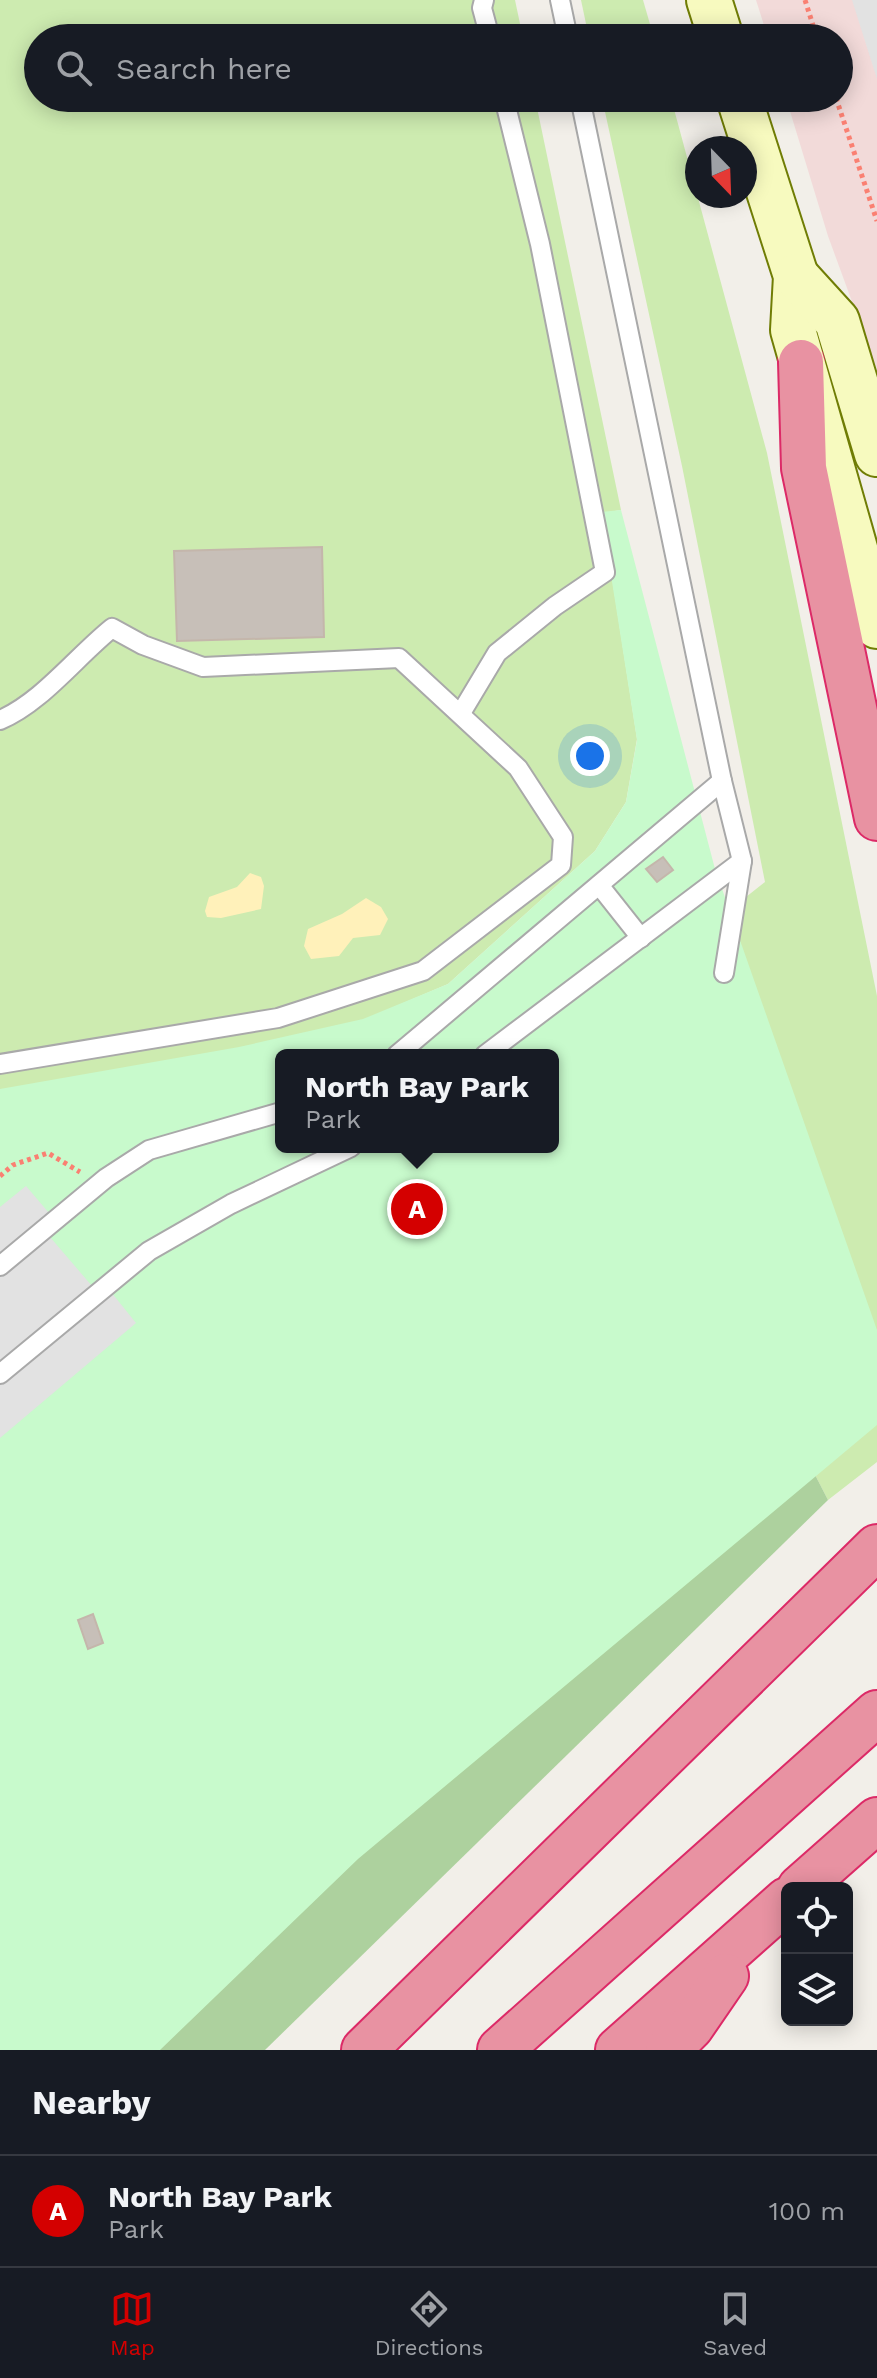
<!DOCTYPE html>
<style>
:root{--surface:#171b24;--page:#242831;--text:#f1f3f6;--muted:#9ea1a6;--line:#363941;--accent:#d40000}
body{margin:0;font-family:"Work Sans",sans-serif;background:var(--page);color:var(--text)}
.controls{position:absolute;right:24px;bottom:24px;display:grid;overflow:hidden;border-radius:12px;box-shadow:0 4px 20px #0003}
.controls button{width:72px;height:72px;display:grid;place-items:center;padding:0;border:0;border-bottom:2px solid var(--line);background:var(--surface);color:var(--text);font:40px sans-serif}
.compass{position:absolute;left:685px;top:136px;width:72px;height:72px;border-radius:50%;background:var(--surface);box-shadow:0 4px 20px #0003;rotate:157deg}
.you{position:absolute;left:590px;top:756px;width:28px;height:28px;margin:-20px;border:6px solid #fff;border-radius:50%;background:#1a73e8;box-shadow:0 0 0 12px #1a73e833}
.badge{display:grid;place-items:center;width:52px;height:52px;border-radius:50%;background:var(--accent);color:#fff;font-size:26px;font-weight:700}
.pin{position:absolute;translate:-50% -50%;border:4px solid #fff;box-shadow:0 2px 8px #0006}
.popup{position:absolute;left:275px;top:1049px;width:284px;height:104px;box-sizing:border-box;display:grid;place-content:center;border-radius:12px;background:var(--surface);filter:drop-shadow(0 2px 6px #0005);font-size:26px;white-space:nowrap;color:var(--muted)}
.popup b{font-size:30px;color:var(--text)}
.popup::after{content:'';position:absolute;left:50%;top:100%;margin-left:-16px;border:16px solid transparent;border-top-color:var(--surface)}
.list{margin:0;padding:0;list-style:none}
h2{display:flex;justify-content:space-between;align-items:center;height:104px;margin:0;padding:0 32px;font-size:34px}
h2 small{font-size:26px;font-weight:400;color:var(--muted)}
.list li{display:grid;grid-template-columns:52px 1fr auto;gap:24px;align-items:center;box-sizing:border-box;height:112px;padding:0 32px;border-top:2px solid var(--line)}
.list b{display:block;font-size:30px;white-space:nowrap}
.list p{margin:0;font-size:26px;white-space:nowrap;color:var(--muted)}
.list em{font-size:26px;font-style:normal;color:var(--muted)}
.icon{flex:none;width:44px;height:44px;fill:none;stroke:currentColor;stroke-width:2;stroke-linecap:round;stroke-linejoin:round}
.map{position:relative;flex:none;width:877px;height:2050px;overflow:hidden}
.search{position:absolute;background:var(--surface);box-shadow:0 4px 20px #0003;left:24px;right:24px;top:24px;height:88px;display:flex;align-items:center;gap:20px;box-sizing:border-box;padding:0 28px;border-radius:44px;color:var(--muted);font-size:30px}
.sheet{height:216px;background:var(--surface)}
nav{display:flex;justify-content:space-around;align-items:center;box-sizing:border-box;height:112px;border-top:2px solid var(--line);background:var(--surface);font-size:22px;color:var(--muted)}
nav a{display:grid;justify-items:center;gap:4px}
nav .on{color:var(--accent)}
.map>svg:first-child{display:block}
.commercial{fill:#f2dad9}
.grass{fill:#cdebb0}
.forest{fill:#add19e}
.sand{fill:#fff1ba}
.park{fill:#c8facc;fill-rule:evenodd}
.parking{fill:#e2e2e2}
.building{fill:#c7bfb8;stroke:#c4b6ab;stroke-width:2}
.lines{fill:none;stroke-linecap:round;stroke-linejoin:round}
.lane-casing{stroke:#a9a9a9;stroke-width:22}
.secondary-casing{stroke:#707d05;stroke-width:48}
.highway-casing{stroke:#dc2a67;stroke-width:48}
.path{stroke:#fa8072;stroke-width:5;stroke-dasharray:4 4;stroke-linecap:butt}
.lane{stroke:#fff;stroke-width:18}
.secondary{stroke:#f7fabf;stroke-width:44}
.highway{stroke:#e892a2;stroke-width:44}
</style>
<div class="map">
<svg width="877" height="2050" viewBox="0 0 877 2050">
<rect width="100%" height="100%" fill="#f2efe9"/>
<path class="commercial" d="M756,0h121v370l-49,-134 -42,-138h53v-60h-71z"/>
<g class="grass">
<path d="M0,0h515l8,38h-485v60h497l86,412 -19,3 35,226 -11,63 -31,49 -147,133 -167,71 -281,144z"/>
<path d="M581,0h62l11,38h-65z"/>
<path d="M602,98h69l96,355 110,543v466l-49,38 -36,-70 -239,-283v-92h-7l219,-173 -83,-416z"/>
</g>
<path class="forest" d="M792,1430l36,70 -563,550h-265v-450z"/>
<g class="sand">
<path d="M250,873l11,4 3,9 -3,23 -40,9 -14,-1 -2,-6 4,-14 28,-10z"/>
<path d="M366,898l15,9 7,12 -8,16 -27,3 -14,18 -28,3 -7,-13 4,-17 34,-15z"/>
</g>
<path class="park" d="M621,510l94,359 162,461v95l-519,434 -198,191h-160v-961l239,-42 124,-28 85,-35 147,-133 31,-49 11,-62 -36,-228zM281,1055h272v92h-272z"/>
<g class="parking">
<path d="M852,0h25v79z"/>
<path d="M26,1186l29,34 -11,10 54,63 9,-6 29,36 -136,115v-231z"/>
</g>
<g class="building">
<path d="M322,547l2,90 -147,4 -3,-90z"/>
<path d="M663,857l10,13 -16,12 -11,-13z"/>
<path d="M93,1614l10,29 -15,6 -10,-29z"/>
</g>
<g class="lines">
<g class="lane-casing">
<g id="lane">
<path d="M484,0l-2,8 8,30"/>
<path d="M560,0l8,38"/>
<path d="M580,98l142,683 20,80 -18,112"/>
<path d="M461,713l36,-60 58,-47 50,-34 -65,-328 -36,-146"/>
<path d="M0,720c41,-17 76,-63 112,-92l31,17 60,22 196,-9 119,110 45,69 -2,28 -138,106 -145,47 -278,46"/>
<path d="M599,885l42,53"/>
<path d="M397,1055l325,-274"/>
<path d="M485,1055l257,-194"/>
<path d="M0,1266l106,-88 43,-28 132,-38"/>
<path d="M0,1374l149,-123 82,-47 120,-57"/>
</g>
</g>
<g class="secondary-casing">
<g id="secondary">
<path d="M709,0l12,38"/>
<path d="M739,98l57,178 -3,54 84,296"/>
<path d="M796,276l41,45 40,133"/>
</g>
</g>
<g class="highway-casing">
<g id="highway">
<path d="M801,362l3,106 73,350"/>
<path d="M800,1888l77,-68"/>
<path d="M364,2050l513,-503"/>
<path d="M500,2050l377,-337"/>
<path d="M618,2050l169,-150"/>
<path d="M668,2050l23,-23 35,-51"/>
</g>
</g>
<g class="path">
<path d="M805,0l12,38"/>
<path d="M836,98l41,123"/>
<path d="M0,1176l13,-11 35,-12 32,19"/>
</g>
<use href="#lane" class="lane"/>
<use href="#secondary" class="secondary"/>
<use href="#highway" class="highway"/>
</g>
</svg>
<div class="controls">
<button><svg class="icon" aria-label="locate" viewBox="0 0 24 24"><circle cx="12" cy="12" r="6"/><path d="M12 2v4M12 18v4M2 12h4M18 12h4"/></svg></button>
<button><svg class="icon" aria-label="layers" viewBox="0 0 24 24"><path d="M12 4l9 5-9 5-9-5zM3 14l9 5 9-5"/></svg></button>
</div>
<svg class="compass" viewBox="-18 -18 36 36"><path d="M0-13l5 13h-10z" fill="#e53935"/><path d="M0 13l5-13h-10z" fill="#9ea1a6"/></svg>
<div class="you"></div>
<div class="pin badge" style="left:417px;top:1209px">A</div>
<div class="popup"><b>North Bay Park</b>Park</div>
<div class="search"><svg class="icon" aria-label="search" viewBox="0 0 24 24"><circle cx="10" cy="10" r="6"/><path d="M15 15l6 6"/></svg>Search here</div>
</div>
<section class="sheet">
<h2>Nearby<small></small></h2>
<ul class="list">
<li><span class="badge">A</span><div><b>North Bay Park</b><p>Park</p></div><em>100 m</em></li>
</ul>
</section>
<nav>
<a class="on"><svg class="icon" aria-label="map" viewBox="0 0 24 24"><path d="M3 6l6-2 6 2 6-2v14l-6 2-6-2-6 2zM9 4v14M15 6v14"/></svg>Map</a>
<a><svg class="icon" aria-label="directions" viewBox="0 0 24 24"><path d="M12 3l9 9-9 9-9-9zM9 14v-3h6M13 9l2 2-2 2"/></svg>Directions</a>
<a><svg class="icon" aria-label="saved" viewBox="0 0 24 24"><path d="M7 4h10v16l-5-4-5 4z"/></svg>Saved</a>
</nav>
